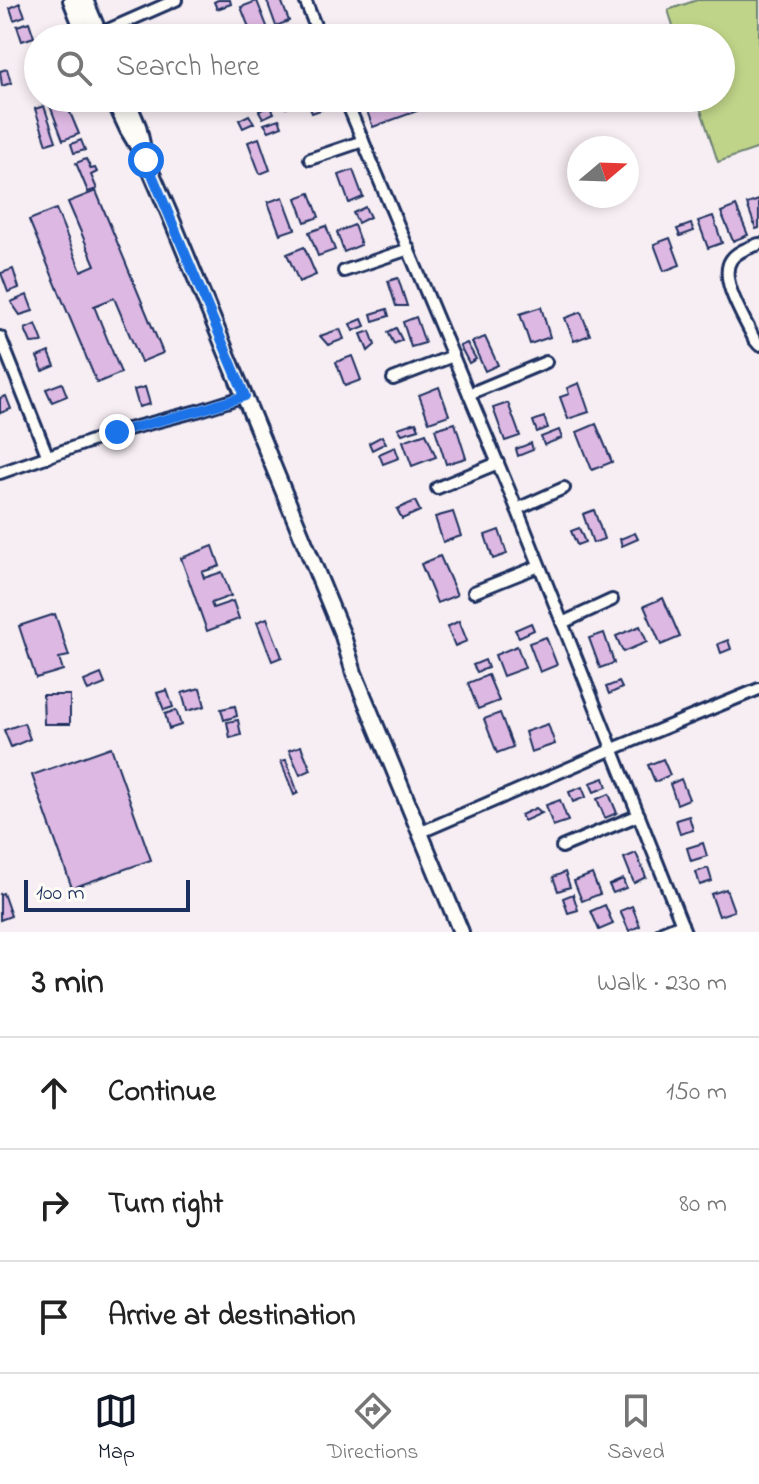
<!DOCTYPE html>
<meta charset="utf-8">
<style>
:root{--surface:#fff;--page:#f6f6f6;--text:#222;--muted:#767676;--line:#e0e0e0;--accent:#111827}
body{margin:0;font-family:"Indie Flower",sans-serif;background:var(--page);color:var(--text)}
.compass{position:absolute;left:567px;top:136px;width:72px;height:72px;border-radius:50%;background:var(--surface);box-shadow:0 4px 12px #0003;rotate:71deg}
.scale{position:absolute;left:24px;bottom:20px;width:166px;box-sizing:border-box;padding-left:8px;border:4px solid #1b2f5e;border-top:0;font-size:22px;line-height:28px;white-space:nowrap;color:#1b2f5e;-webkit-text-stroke:6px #fdfcf7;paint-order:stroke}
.stop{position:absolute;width:24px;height:24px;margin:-18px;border:6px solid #1a73e8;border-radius:50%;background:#fff}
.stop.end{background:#1a73e8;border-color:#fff;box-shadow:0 2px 8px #0008}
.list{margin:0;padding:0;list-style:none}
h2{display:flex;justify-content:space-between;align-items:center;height:104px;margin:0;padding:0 32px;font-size:34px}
h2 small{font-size:26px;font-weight:400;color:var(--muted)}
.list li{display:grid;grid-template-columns:52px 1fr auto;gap:24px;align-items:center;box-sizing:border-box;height:112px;padding:0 32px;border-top:2px solid var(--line)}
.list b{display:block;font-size:30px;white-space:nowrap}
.list em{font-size:26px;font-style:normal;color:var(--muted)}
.icon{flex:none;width:44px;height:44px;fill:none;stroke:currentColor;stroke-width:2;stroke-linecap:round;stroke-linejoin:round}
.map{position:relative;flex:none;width:759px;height:932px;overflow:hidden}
.search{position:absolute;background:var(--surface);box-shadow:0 4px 12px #0003;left:24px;right:24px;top:24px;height:88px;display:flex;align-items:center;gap:20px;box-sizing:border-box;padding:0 28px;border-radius:44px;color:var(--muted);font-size:30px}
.sheet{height:440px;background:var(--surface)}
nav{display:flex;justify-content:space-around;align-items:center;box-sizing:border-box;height:112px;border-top:2px solid var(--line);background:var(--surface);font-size:22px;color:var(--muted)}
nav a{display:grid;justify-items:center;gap:4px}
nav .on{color:var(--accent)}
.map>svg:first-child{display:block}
.green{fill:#c0d489;stroke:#6e8274;stroke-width:2}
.building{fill:#ddb8e2;stroke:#1b2f5e;stroke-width:2}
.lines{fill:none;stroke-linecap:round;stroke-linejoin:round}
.street-casing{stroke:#1b2f5e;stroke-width:16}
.secondary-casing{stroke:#1b2f5e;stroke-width:20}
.street{stroke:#fdfcf7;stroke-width:10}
.secondary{stroke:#fdfcf7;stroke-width:14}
.route{stroke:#1a73e8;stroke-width:10}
</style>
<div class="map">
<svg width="759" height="932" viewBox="0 0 759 932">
<rect width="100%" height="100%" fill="#f7eef3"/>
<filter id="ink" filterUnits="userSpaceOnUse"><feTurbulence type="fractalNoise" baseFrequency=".0125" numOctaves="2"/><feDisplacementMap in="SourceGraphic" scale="16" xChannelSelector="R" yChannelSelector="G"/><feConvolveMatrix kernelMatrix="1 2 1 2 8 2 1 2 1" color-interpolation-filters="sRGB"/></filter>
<g filter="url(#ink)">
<path class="green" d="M697,0h62v148l-41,14 -21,-64h24v-60h-44l-9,-28z"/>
<g class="building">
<path d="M218,0h12l1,4 -14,5 -3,-7z"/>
<path d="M269,0h12l8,21 -13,5 -9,-25z"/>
<path d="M257,1l13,33 -10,4h-7l-12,-31z"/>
<path d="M20,3l5,13 -11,4 -4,-12z"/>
<path d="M29,22l5,15 -12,4 -5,-15z"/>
<path d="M7,69l4,14 -9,3 -2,-15z"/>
<path d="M64,98l15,36 -16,6 -14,-37z"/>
<path d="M290,98h9l2,4 -15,6 -5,-6z"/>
<path d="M362,98h50l5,13 -44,16z"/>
<path d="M323,101l3,7 -14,5 -3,-7z"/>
<path d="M270,105l4,8 -11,5 -4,-7z"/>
<path d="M44,106l12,35 -9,3 -12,-35z"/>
<path d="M249,115l5,8 -11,5 -4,-8z"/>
<path d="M279,119l3,7 -13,5 -5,-7z"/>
<path d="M259,138l11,32 -10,4 -12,-32z"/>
<path d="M81,140l4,10 -11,3 -3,-9z"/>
<path d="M86,159l5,10 4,-1 2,4 -6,3 6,14 -9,3 -12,-29z"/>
<path d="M353,170l10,27 -14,6 -10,-28z"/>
<path d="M96,191l67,162 -22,9 -27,-64 -20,8 27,67 -24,10 -68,-163 27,-11 25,62 14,-6 -27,-63z"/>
<path d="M310,193l9,24 -14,5 -9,-24z"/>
<path d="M283,197l12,32 -15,5 -12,-32z"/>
<path d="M759,200v28l-3,1 -9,-25z"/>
<path d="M736,206l12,29 -15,6 -12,-29z"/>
<path d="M365,207l5,10 -12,6 -5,-10z"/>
<path d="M713,216l9,27 -14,5 -10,-27z"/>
<path d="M691,224l3,7 -14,5 -3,-7z"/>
<path d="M354,225l7,20 -17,7 -7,-20z"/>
<path d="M326,226l9,24 -17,6 -9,-24z"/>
<path d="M670,238l10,27 -16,6 -10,-27z"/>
<path d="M304,247l12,28 -17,7 -12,-28z"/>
<path d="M13,269l6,19 -11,4 -7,-19z"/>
<path d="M398,278l9,28h-11l-8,-25z"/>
<path d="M27,295l6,16 -13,4 -9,-13z"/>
<path d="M541,307l9,30 -20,7 -10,-30z"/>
<path d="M387,309l2,7 -16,5 -2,-7z"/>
<path d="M581,312l9,23 -16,6 -9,-23z"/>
<path d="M416,317l9,26 -14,4 -8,-25z"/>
<path d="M362,319l3,7 -12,5 -3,-7z"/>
<path d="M36,324l7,18 -12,1 -6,-14z"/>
<path d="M396,328l6,12 -8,4 -6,-12z"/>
<path d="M340,329l4,10 -16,6 -8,-9z"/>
<path d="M370,331l5,14 -7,6 -7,-17z"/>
<path d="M485,337l13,28 -13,6 -13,-29z"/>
<path d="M467,343l9,16 -7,4 -9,-17z"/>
<path d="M49,352l6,14 -12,5 -6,-14z"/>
<path d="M352,356l9,24 -16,6 -9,-24z"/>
<path d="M62,383l5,13 -15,6 -6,-13z"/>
<path d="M579,383l10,29 -21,7 -8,-22 9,-3 -2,-6z"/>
<path d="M145,387l5,17 -11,3 -5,-17z"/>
<path d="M439,387l10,28 -20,7 -10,-27z"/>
<path d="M6,396l5,13 -11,4v-15z"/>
<path d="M508,403l12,33 -15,5 -12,-33z"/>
<path d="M544,417l4,11 -11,4 -4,-11z"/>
<path d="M416,422l3,7 -17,5 -4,-6z"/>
<path d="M455,423l11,35 -20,6 -11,-35z"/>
<path d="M596,424l16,38 -20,8 -15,-38z"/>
<path d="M559,430l3,8 -18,7 -3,-8z"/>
<path d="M426,433l10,24 -24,9 -9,-25z"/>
<path d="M382,436l4,7 -14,7 -3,-7z"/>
<path d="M531,443l2,7 -15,6 -2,-7z"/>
<path d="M395,447l4,11 -16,6 -4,-10z"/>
<path d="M415,501l5,10 -18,8 -5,-10z"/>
<path d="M594,510l10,29 -11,4 -10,-29z"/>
<path d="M453,512l8,24 -18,6 -8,-25z"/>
<path d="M579,528l6,14 -8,3 -6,-14z"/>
<path d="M499,530l8,24 -14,5 -8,-24z"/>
<path d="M635,533l3,6 -16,7 -2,-7z"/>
<path d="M213,546l7,20 -18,6 2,6 18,-6 9,24 -20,7 2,5 20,-7 6,18 -32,12 -26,-73z"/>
<path d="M440,556l17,39 -20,8 -16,-39z"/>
<path d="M663,598l17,39 -19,8 -17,-39z"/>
<path d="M55,614l14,42 -10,2 4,12 -27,8 -17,-52z"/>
<path d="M267,618l15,39 -10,4 -15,-39z"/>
<path d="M459,621l8,20 -12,5 -8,-19z"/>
<path d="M531,623l3,7 -15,7 -4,-7z"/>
<path d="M640,626l7,16 -24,10 -7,-16z"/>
<path d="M604,633l10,30 -14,5 -11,-30z"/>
<path d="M546,637l11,28 -17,7 -11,-29z"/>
<path d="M728,640l3,9 -10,4 -3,-9z"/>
<path d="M517,646l8,22 -22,8 -8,-21z"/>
<path d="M485,660l3,8 -11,4 -4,-7z"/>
<path d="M101,674l4,10 -17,7 -4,-10z"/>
<path d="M488,675l11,26 -21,8 -10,-26z"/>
<path d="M619,682l3,6 -13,6 -3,-7z"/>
<path d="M200,688l5,18 -18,5 -5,-18z"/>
<path d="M167,690l6,17 -9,3 -7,-17z"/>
<path d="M43,695h27v29h-26z"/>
<path d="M235,706l2,10 -13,4 -3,-11z"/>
<path d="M176,710l5,15 -12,4 -4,-15z"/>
<path d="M500,713l13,34 -16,6 -13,-34z"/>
<path d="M238,720l3,15 -11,3 -3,-16z"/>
<path d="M24,723l6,16 -19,8 -7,-17z"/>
<path d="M548,724l7,20 -24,8 -6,-20z"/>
<path d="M301,746l10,24 -11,5 -11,-25z"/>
<path d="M111,747l40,113 -79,28 -40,-113z"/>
<path d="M663,759l7,16 -15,7 -7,-17z"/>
<path d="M286,760l12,33 -4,2 -13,-34z"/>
<path d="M604,778l3,9 -13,5 -4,-9z"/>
<path d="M681,779l8,20 -12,5 -7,-20z"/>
<path d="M582,787l4,10 -13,5 -4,-10z"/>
<path d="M609,794l8,19 -12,5 -8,-19z"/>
<path d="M560,800l8,21 -15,5 -7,-21z"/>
<path d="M536,808l6,5 -18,8 -3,-6z"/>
<path d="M689,816l4,14 -13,4 -4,-14z"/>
<path d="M703,843l4,13 -16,5 -4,-13z"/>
<path d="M636,853l10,24 -12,6 -10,-25z"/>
<path d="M708,868l4,13 -12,4 -4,-13z"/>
<path d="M565,872l5,15 -12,4 -5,-14z"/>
<path d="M592,874l8,20 -18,7 -8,-20z"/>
<path d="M623,879l3,9 -13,5 -4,-8z"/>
<path d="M726,889l8,22 -15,5 -8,-22z"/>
<path d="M3,893l8,23 -11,4v-26z"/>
<path d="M573,894l5,16 -10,3 -5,-15z"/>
<path d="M605,905l8,19 -14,6 -8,-19z"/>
<path d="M632,906l8,20 -11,5 -9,-20z"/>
</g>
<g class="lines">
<g class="street-casing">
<g id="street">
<path d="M305,0l15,38"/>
<path d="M94,36l82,-36"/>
<path d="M345,98l172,411 168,423"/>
<path d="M310,159l53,-18"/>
<path d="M759,244c-10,4 -22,7 -28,16 -13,19 15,61 23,79l5,6"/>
<path d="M344,271l65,-22"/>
<path d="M0,337l48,120"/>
<path d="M393,379l60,-23"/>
<path d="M469,394l77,-32"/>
<path d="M0,473l117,-41 84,-22 44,-14"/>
<path d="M437,488l61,-25"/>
<path d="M517,509l47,-21"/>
<path d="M474,592l65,-26"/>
<path d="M562,623l50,-23"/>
<path d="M419,833l194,-84 146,-60"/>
<path d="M562,847l77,-32"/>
<path d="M662,932l20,-8"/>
</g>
</g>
<g class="secondary-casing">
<g id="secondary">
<path d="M71,0l15,38"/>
<path d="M85,0l16,38"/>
<path d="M113,98l15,32 18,30 23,53 174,423 11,37 107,259"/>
<path d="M126,98l12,28 4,18"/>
</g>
</g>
<use href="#street" class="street"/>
<use href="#secondary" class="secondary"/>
</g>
</g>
<g class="lines" filter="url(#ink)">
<path class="route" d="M117,432l84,-22 44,-14 -99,-236"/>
</g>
</svg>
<svg class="compass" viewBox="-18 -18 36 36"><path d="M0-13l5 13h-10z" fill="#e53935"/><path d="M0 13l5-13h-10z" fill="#767676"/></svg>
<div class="scale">100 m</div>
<div class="stop" style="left:146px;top:160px"></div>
<div class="stop end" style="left:117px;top:432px"></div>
<div class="search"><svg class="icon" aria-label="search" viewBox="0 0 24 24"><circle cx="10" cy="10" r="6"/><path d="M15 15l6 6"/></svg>Search here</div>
</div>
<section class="sheet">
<h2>3 min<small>Walk · 230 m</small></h2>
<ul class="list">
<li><svg class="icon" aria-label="ahead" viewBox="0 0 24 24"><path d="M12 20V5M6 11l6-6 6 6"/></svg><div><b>Continue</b></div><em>150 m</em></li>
<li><svg class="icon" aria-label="right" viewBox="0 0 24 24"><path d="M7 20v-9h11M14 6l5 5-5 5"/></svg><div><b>Turn right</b></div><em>80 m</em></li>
<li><svg class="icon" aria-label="arrive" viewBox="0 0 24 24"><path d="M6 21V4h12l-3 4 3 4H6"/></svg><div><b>Arrive at destination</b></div></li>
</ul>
</section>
<nav>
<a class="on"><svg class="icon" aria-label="map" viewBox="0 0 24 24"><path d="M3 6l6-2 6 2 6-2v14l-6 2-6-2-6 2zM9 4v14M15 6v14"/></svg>Map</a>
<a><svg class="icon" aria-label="directions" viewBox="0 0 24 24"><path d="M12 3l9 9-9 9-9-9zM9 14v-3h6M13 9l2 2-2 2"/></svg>Directions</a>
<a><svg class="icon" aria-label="saved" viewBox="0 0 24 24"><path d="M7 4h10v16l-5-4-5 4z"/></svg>Saved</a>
</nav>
